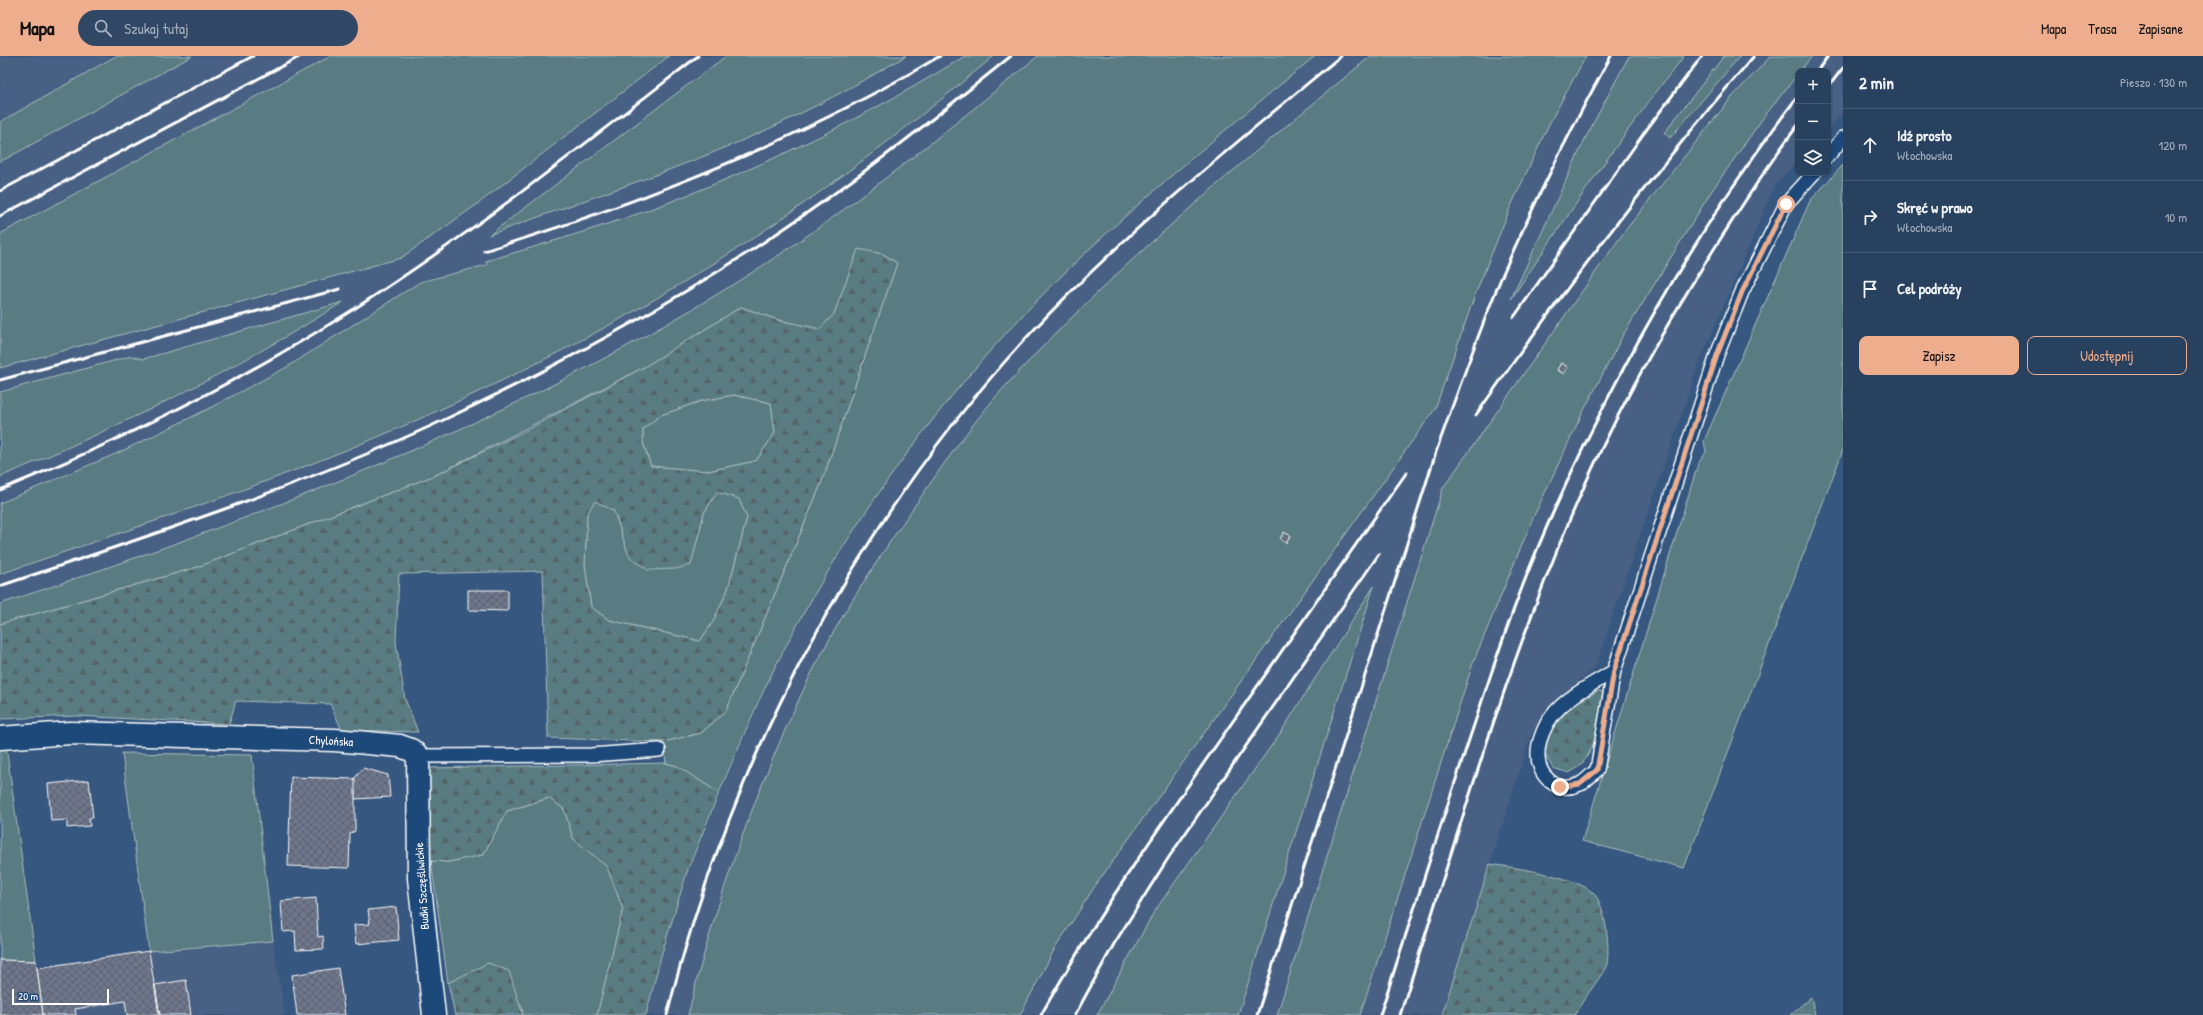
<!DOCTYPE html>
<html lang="pl">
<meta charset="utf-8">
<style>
:root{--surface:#28415f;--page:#304865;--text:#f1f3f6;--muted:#a5afbd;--line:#445a74;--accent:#eead8d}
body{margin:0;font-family:"Patrick Hand",sans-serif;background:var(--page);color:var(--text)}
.controls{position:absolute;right:12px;top:12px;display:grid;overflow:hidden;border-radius:8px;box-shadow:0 1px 3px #0004}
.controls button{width:36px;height:36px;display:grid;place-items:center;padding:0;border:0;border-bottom:1px solid var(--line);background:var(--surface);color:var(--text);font:20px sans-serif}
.scale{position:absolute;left:12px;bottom:10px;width:97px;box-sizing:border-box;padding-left:4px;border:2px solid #fff;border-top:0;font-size:11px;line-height:14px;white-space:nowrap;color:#fff;-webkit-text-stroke:3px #1f4a7a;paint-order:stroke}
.stop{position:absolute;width:12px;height:12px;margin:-9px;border:3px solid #eead8d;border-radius:50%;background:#fff}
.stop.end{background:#eead8d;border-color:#fff;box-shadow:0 1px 4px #0008}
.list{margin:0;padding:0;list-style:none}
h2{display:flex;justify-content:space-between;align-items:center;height:52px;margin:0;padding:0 16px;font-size:17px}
h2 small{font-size:13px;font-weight:400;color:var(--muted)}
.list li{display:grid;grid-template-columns:26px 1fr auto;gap:12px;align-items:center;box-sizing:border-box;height:72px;padding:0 16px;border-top:1px solid var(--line)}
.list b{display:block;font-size:15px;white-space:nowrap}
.list p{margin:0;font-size:13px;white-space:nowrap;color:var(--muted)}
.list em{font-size:13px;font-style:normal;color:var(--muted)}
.actions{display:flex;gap:8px;padding:12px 16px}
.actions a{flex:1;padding:9px 0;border:1px solid var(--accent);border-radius:8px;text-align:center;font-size:14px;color:var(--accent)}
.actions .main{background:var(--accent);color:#111}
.icon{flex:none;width:22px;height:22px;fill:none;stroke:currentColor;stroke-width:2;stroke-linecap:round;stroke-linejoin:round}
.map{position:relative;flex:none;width:1843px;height:959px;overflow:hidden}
header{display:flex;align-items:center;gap:24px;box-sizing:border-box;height:56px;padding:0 20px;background:var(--accent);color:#111}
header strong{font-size:19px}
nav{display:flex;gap:22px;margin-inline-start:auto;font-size:14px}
.search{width:280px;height:36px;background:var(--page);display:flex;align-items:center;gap:10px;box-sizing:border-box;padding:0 14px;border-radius:22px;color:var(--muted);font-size:15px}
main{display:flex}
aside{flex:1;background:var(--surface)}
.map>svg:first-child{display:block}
.built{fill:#466083}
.green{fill:#597c81;stroke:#acbec0}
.forest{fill:url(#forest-firs);stroke:#acbec0;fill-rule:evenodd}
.building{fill:url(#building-cross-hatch);stroke:#fff}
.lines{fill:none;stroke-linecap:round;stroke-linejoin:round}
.service-casing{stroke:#fff;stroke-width:16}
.minor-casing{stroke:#fff;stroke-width:25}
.service{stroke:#1f4a7a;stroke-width:13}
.minor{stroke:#1f4a7a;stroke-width:22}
.rail{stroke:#fff;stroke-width:3}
.route{stroke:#eead8d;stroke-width:5}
.labels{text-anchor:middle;stroke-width:4;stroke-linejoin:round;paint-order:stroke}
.street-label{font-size:12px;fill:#fff;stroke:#1f4a7a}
</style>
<header>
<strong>Mapa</strong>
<div class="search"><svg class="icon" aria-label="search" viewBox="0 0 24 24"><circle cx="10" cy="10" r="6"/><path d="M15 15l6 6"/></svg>Szukaj tutaj</div>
<nav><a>Mapa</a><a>Trasa</a><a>Zapisane</a></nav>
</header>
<main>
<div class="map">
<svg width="1843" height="959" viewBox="0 0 1843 959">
<defs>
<pattern id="forest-firs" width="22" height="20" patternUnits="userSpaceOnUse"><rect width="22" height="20" fill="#597c81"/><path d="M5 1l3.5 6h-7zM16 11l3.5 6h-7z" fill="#526466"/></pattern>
<pattern id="building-cross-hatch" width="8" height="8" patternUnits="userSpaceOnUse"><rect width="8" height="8" fill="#6d768c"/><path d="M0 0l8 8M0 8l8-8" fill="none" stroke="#5c616c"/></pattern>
</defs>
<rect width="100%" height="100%" fill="#36577f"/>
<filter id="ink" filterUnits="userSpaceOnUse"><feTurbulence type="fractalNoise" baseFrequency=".025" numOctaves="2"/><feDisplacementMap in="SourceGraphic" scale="8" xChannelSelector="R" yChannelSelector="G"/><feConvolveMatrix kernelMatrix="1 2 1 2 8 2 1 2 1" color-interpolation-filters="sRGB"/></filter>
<g filter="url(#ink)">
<g class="built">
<path d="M0,0h1843v57l-15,16v-58h-30v90l-23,24 -77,181 -103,302 -35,28 -28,36 -90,283h-796l15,-59 27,-87 85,-198 -32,-364 -95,59 -123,66 -87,43 -436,149z"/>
<path d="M273,885l12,74h-285v-55l36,1 1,7 112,-17z"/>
</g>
<g class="green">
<path d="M116,0h76l-192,106v-40z"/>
<path d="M331,0h338l-194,150 -74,52 -401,110v-134z"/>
<path d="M726,0h180c-46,27 -94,53 -142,75 -89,40 -184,70 -275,104z"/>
<path d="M965,0h29c-97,81 -198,158 -307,224 -83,51 -172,96 -261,136 -138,62 -283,109 -426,158v-71l120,-51 86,-42 81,-43 133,-85 67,-17 -1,-4c68,-20 138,-40 204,-67 95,-38 188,-84 275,-138z"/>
<path d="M1038,0h277c-122,101 -248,201 -350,324 -74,88 -139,186 -191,289 -20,40 -37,83 -55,124l-42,-27 -11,-3 -3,-21 38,-9 25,-22 95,-227 76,-221 -14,-9 -25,-4 -24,64 -14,15 -42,-9 -37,-13 -95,59 -210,109 -238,92 -198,57v-20c270,-90 540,-191 779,-349 91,-61 175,-130 259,-199z"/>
<path d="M1371,0h215l-36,66 -40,86 -35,87 -40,114 -340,477 -41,64 -34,65h-332c28,-116 69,-228 120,-335 30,-61 69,-120 108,-176 26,-38 53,-76 83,-111 113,-124 243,-231 372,-337z"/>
<path d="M1629,0h55c-62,78 -117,161 -173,243l74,-160z"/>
<path d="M1724,0h16l-70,82 -6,-5z"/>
<path d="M1771,0h41l-12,15h-2v3l-35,44 -52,74 -89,145 -42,81 -47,100 -60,145 -113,352h-83l166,-527 181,-256 108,-135z"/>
<path d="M1843,109v285l-159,418 -102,-27 116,-377 8,-12 -2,-11 106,-240z"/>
<path d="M343,246c-111,70 -222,124 -343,175v-85l131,-36 12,3z"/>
<path d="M734,339l37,8 4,30 -19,28 -48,10 -57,-5 -8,-23v-14l18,-14 40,-14z"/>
<path d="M717,436l22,7 8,19 -19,71 -15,33 -13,19 -91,-21 -18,-13 -6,-42 2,-51 8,-14 19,11 15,45 62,8 13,-51z"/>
<path d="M1374,530l-136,429h-141l57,-103 127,-180z"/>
<path d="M6,690l30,215 -36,-1v-213z"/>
<path d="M122,697l130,2 21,186 -124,10z"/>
<path d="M549,742l15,11 9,29 34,29 16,42 -26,106h-74l-1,-8 -33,-44 -41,20 -17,-122 17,1 35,-7 24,-44z"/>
<path d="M1811,941l4,18h-25z"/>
</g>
<g class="forest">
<path d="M858,193l25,5 14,9 -76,221 -95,227 -25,22 -38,9 -115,-4 -5,-167 -144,3 -3,68 9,57 13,33 -76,-2 -12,-26 -94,-3 -7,23 -152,-8 -77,3v-95l198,-57 238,-92 87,-43 123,-66 95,-59 37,13 42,9 14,-15zM734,339l37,8 4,30 -19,28 -48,10 -57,-5 -8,-23v-14l18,-14 40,-14zM717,436l22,7 8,19 -19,71 -15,33 -13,19 -91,-21 -18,-13 -6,-42 2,-51 8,-13 19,10 15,45 19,14 27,-1 16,-4 13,-52z"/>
<path d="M1598,635l5,1c-5,29 -5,67 -34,81l-16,-5 -8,-13 3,-21 24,-29z"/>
<path d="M666,707l11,3 42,27 -31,76 -27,87 -15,59h-49l26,-106 -16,-42 -34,-29 -9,-29 -15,-11 -42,13 -24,44 -35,7 -17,-1 -2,-93z"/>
<path d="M1490,808c26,4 82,11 102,28 14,11 18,55 15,72 -2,9 -27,38 -32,51h-133z"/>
<path d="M488,907l21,8 14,44h-68l-7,-32z"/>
</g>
<g class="building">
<path d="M1561,307l7,4 -4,7 -7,-4z"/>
<path d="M1284,476l7,4 -5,7 -6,-4z"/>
<path d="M468,534h40v21l-40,-1z"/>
<path d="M363,712l25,7 2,22 -35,2 -1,-20z"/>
<path d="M291,721l64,2v52l-5,3 -1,34 -61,-2z"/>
<path d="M89,724l4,38h-4l1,8 -23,2v-8l-16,1 -3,-37z"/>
<path d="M316,842l2,39 5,-1 1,13 -28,1 -1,-19 -12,1 -2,-31z"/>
<path d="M396,851l3,33 -43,4 -2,-19 16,-1 -2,-14z"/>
<path d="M149,895l10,64h-32l-2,-14 -50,8 1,6h-33l-6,-47z"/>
<path d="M0,904l36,1 7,54h-43z"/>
<path d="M338,912l7,47h-48l-5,-40z"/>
<path d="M186,924l5,35h-31l-5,-30z"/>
</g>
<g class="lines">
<g class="service-casing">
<g id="service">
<path d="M1828,100l15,-18"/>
<path d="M1614,615c-19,12 -48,26 -62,45 -7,9 -14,25 -14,37 -1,23 19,42 42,31 6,-3 12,-10 17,-14l17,-99 103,-316 25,-63 44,-88 28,-31"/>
<path d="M418,700l173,-1 68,-5"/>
</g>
</g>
<g class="minor-casing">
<path id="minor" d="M0,682l70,-5 265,7 65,6 11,4 7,6 1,122 15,137"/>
</g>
<use href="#service" class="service"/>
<use href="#minor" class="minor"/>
<g class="rail">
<path d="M1817,15l11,-15"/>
<path d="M1828,31l15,-19"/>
<path d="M0,135l253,-135"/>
<path d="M0,160l301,-160"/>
<path d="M484,195c159,-49 312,-109 456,-195"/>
<path d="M1514,261l130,-184 58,-77"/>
<path d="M0,324l340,-91"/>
<path d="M1476,359c87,-124 178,-244 278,-359"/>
<path d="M0,434c123,-50 242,-110 354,-181 120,-77 232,-166 344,-253"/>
<path d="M0,530c146,-49 293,-97 433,-161 116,-54 228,-115 334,-185 85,-56 165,-120 244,-184"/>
<path d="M667,959c63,-250 185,-488 360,-678 96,-103 206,-192 314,-281"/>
<path d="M1041,959c55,-98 119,-189 183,-281 61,-87 121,-175 183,-262"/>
<path d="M1075,959l39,-71 55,-87 210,-303"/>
<path d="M1257,959l179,-563c21,-59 42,-118 66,-176 33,-75 69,-148 109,-220"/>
<path d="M1380,959c32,-99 63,-198 96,-296 24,-73 49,-146 81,-215 65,-145 145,-282 241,-408"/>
<path d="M1400,959c54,-168 103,-340 173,-503 41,-97 93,-189 150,-277 24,-37 48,-75 75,-110"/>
</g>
</g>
</g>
<g class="lines" filter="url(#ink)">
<path class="route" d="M1560,731l20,-3 17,-14 17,-99 103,-316 25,-63 44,-88"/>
</g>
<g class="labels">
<g class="street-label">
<text transform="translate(331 685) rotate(3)" y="4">Chylońska</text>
<text transform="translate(422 830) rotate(-94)" y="4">Budki Szczęśliwickie</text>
</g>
</g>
</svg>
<div class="controls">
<button>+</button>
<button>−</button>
<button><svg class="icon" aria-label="layers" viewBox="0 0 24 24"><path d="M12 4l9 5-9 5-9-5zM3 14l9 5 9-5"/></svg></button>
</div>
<div class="scale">20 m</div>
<div class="stop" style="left:1786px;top:148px"></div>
<div class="stop end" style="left:1560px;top:731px"></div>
</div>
<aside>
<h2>2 min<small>Pieszo · 130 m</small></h2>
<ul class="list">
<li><svg class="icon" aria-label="ahead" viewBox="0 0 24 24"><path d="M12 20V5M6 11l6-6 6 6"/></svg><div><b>Idź prosto</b><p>Włochowska</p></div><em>120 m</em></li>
<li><svg class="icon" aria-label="right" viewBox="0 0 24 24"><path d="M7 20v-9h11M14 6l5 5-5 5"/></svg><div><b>Skręć w prawo</b><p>Włochowska</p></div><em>10 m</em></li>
<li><svg class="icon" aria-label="arrive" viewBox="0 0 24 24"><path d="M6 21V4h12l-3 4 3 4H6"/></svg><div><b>Cel podróży</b></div></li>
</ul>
<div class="actions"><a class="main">Zapisz</a><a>Udostępnij</a></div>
</aside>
</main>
